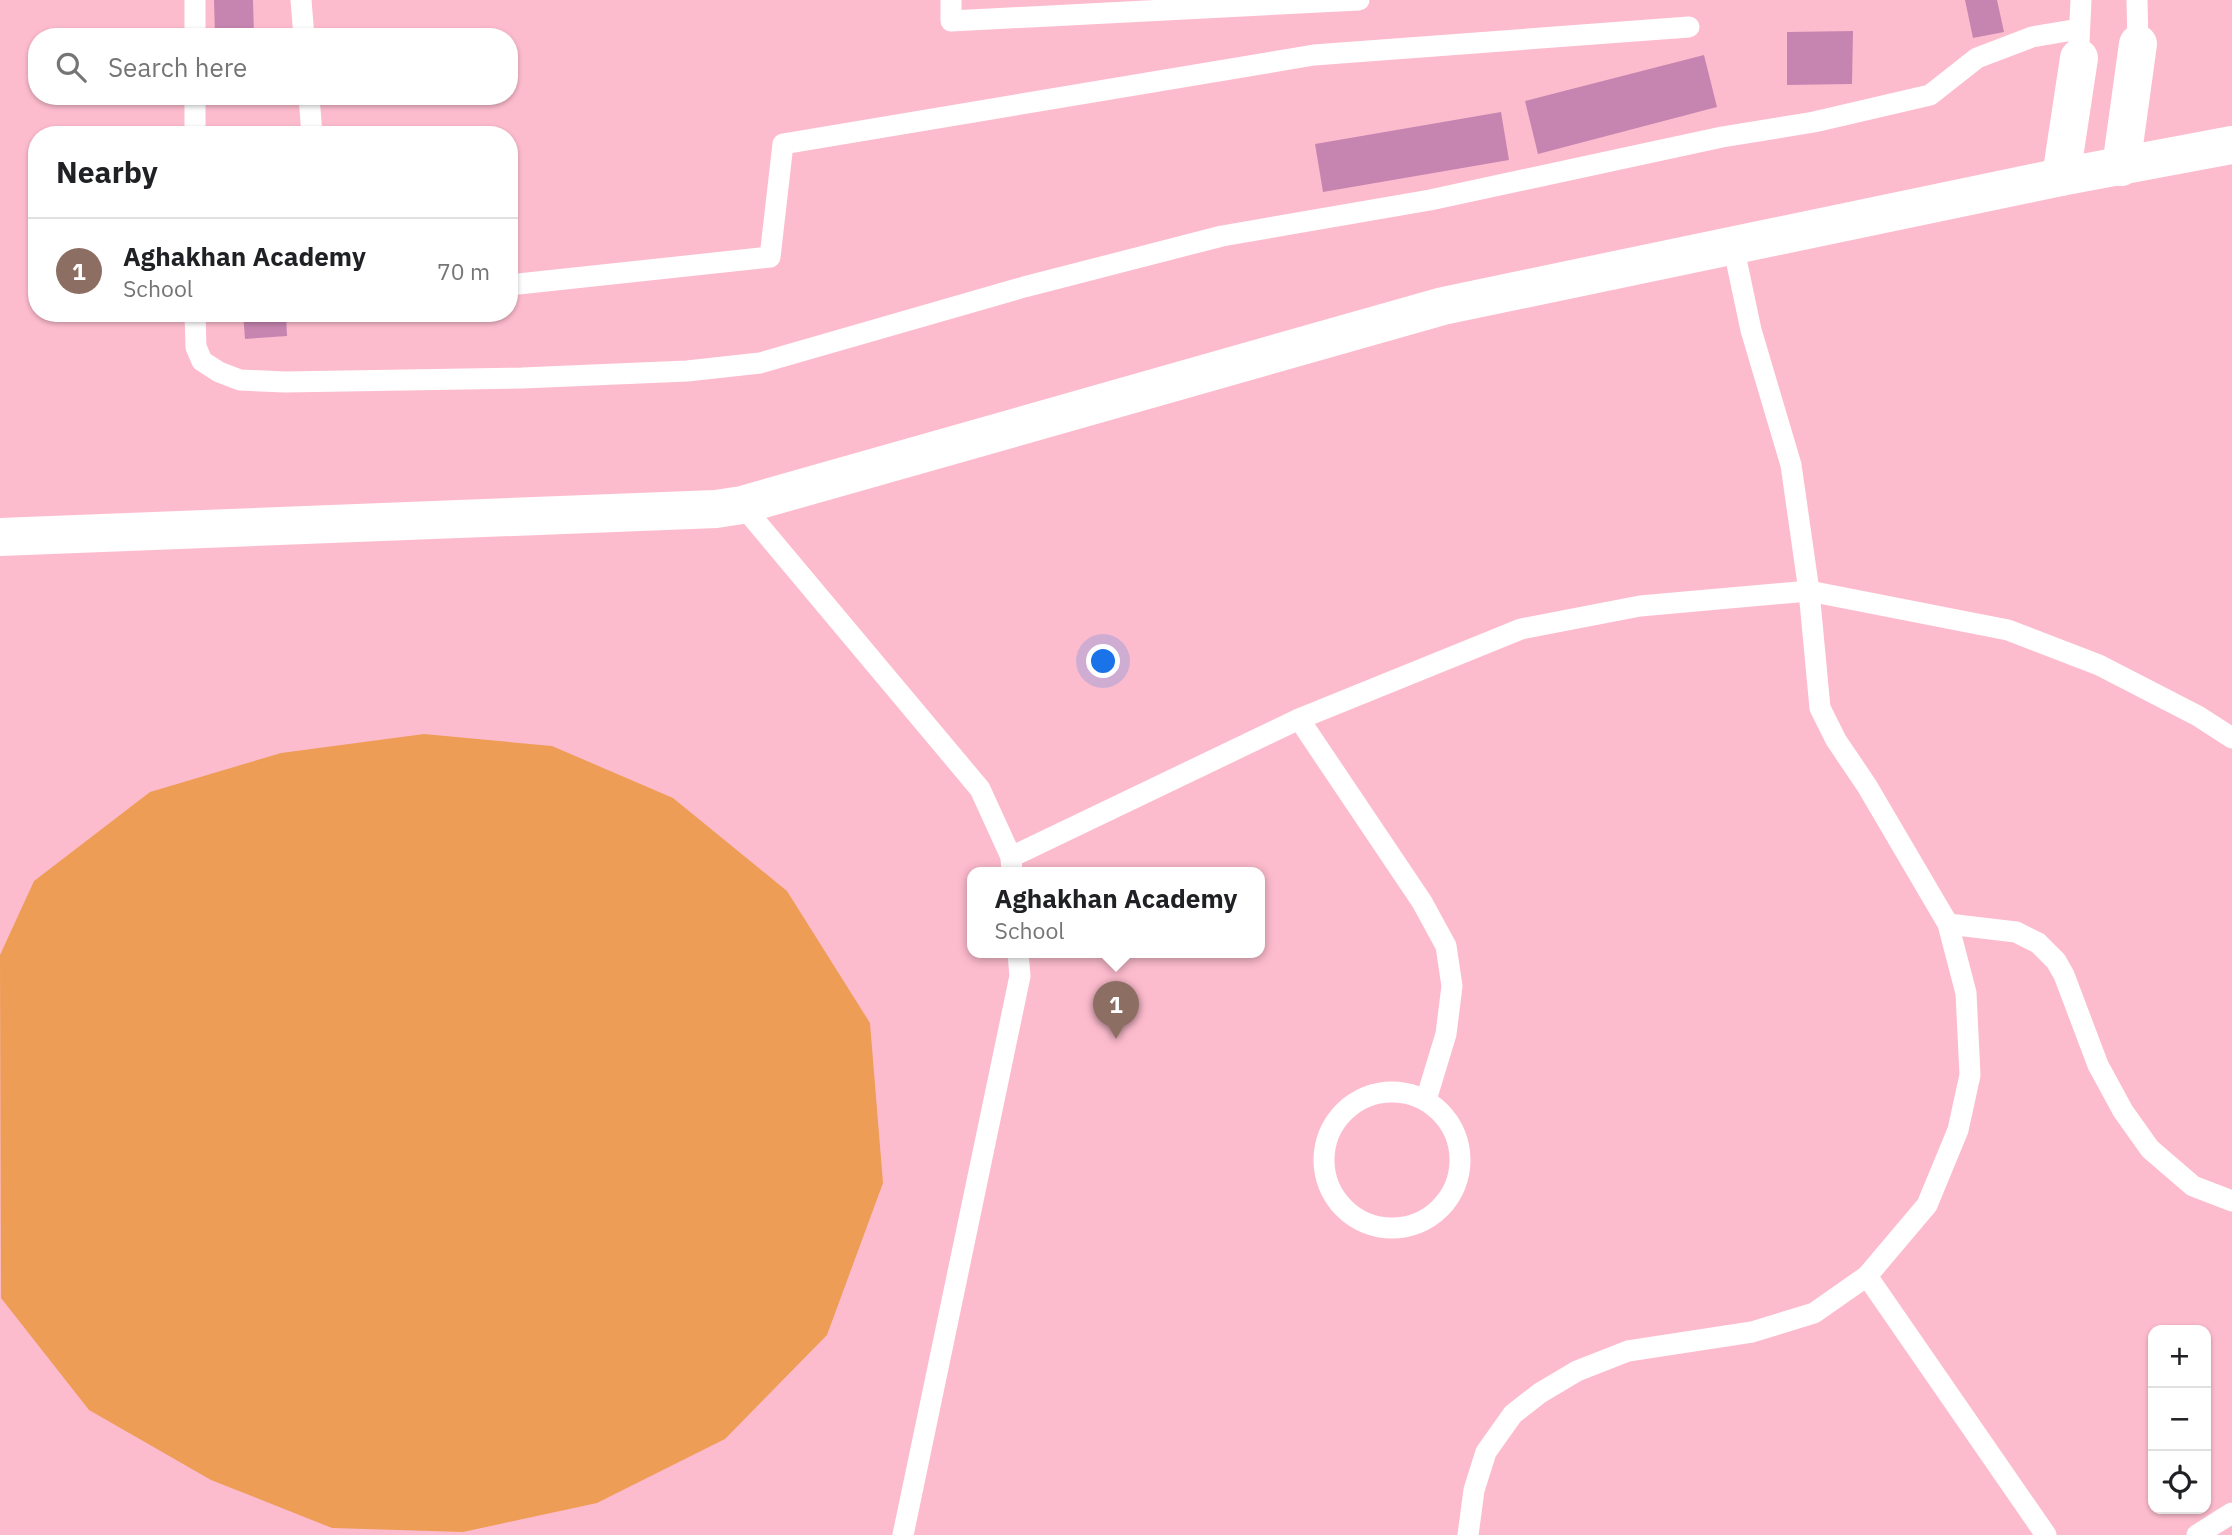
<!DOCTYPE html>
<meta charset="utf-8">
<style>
:root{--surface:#fff;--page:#f6f6f6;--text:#202124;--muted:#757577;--line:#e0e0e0;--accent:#286e62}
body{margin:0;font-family:"IBM Plex Sans",sans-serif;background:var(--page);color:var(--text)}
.controls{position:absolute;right:21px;bottom:21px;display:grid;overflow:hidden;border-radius:14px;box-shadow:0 2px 5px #0004}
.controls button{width:63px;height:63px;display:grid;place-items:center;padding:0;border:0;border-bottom:2px solid var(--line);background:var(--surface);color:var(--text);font:35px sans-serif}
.you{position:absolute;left:1104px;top:662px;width:24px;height:24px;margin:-18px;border:5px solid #fff;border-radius:50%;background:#1a73e8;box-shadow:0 0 0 10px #1a73e833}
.badge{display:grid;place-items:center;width:46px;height:46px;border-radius:50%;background:var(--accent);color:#fff;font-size:23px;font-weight:700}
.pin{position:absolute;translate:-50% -58px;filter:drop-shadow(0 2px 4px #0008)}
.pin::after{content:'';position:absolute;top:37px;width:24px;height:21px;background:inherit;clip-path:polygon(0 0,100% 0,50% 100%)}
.popup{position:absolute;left:967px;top:867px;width:298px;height:91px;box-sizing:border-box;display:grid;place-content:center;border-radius:14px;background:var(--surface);filter:drop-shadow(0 2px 5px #0005);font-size:23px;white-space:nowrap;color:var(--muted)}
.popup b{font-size:26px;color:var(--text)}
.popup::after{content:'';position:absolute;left:50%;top:100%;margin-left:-14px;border:14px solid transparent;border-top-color:var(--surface)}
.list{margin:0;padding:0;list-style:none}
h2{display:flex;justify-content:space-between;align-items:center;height:91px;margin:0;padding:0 28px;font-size:30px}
h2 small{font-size:23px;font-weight:400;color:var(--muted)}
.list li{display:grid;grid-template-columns:46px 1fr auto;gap:21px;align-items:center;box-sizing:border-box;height:105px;padding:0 28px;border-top:2px solid var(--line)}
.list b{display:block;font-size:26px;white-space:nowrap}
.list p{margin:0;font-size:23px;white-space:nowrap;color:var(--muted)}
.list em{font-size:23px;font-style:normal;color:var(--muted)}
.icon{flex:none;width:38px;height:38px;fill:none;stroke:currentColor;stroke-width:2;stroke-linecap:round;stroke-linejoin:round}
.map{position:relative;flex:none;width:2232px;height:1535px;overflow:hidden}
.search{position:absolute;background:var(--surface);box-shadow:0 2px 5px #0004;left:28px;top:28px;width:490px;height:77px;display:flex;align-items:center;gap:18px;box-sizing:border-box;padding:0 24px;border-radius:28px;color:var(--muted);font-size:26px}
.panel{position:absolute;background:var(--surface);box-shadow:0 2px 5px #0004;left:28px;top:126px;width:490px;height:196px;border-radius:28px}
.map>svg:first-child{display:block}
.green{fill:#ee9d56}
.building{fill:#c685b0}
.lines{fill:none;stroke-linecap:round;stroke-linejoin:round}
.service{stroke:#fff;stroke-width:21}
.minor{stroke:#fff;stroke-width:38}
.tertiary{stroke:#fff;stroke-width:38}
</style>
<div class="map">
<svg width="2232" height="1535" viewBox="0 0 2232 1535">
<rect width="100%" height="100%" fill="#fdbcce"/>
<path class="green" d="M424,734l128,12 121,52 114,93 83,132 13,160 -56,152 -102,104 -128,64 -134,29 -131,-4 -121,-48 -122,-70 -88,-112 -1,-343 34,-74 116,-89 131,-39z"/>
<g class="building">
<path d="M214,0h39l1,37h-39z"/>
<path d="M1965,0h32l7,32 -31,6z"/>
<path d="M1853,31l-1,53 -65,1v-53z"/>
<path d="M1704,55l13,52 -179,47 -13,-53z"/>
<path d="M1501,112l8,48 -186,32 -8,-48z"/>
<path d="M243,313h43l1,23 -42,3z"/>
</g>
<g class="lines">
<g class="service">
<path d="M195,0v37"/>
<path d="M301,0l3,37"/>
<path d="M951,0v21l408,-21"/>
<path d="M2137,0l1,44"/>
<path d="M2079,42l2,-42"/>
<path d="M309,96l3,39"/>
<path d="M195,135v-39"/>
<path d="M509,285l261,-28 13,-113 531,-89 375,-28"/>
<path d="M195,313l1,34 6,14 17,11 21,8 45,2 237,-4 165,-7 73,-8 264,-76 198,-51 208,-36 292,-63 92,-15 116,-27 47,-37 55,-21 47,-8"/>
<path d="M742,505l238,284 31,68 1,16"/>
<path d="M1299,719l123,183 24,44 6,40 -6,48 -20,66"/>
<path d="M1011,857l288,-138 222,-90 119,-23 169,-15 199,39 91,35 99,51 34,22"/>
<path d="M1948,924l68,8 22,11 18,18 8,14 34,90 25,46 27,38 43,37 39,15"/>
<circle cx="1392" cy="1160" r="68"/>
<path d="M1867,1276l179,259"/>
<path d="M903,1535l117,-559 -2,-23"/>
<path d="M1468,1535l6,-45 12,-38 27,-38 27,-21 37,-22 51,-20 124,-19 62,-19 53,-37 60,-71 31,-75 12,-55 -4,-82 -18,-69 -81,-138 -31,-46 -16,-32 -11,-117 -18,-126 -40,-135 -18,-85"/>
<path d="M2197,1535l35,-22"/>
</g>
<g class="minor">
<path d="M2121,167l17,-123"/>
<path d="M2061,177l18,-119"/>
</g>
<path class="tertiary" d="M0,537l716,-28 26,-4 701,-199 618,-129 171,-32"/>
</g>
</svg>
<div class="controls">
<button>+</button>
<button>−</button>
<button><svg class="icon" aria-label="locate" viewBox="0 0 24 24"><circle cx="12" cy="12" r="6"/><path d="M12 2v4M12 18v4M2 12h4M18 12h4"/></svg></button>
</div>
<div class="you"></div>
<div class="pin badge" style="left:1116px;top:1039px;background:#8d6e63">1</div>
<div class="popup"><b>Aghakhan Academy</b>School</div>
<div class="search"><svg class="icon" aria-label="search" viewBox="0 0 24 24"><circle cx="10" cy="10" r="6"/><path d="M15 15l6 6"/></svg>Search here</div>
<section class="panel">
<h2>Nearby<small></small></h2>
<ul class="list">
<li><span class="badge" style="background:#8d6e63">1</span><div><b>Aghakhan Academy</b><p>School</p></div><em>70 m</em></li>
</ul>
</section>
</div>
